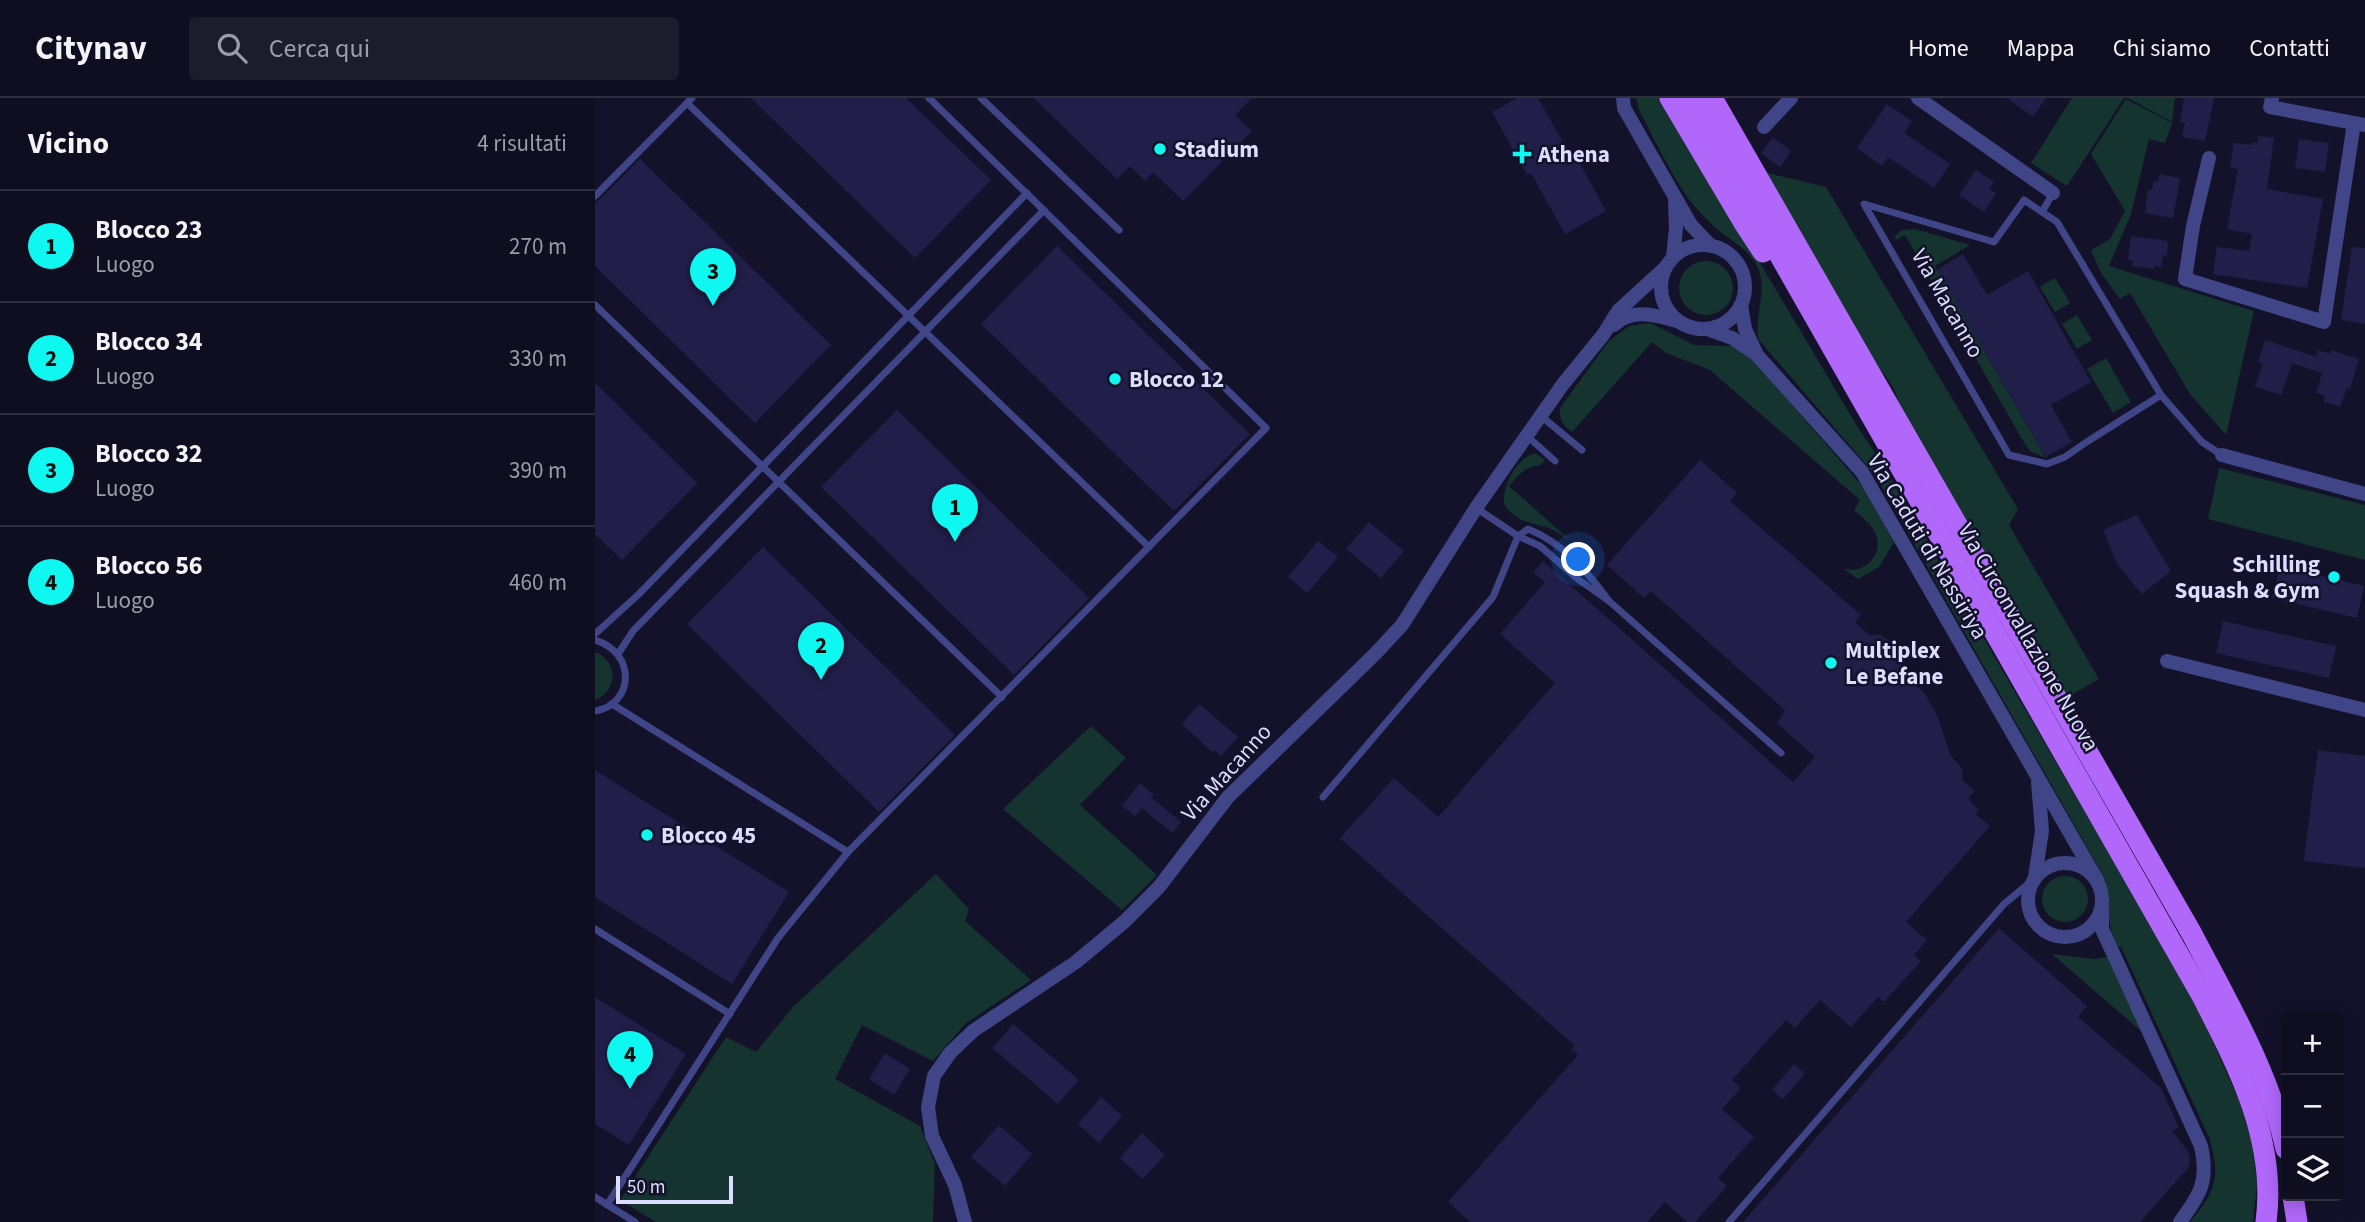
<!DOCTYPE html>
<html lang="it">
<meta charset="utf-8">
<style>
:root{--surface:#0e0e20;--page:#1c1c2d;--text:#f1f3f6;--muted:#9b9ca5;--line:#2e2e3e;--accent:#0ff7f1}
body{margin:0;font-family:"Source Sans 3",sans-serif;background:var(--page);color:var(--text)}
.controls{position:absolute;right:21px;bottom:21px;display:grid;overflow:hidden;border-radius:7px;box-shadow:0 4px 18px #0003}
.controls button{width:63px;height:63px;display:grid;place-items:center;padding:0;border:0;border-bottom:2px solid var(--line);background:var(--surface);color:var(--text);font:35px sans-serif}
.scale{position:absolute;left:21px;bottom:18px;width:117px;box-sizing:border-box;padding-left:7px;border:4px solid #dcdcfe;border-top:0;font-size:19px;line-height:24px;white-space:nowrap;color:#dcdcfe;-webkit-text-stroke:5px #13122a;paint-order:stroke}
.you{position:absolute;left:984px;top:462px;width:24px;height:24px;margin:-18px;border:5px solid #fff;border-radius:50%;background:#1a73e8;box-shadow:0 0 0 10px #1a73e833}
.badge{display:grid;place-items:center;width:46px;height:46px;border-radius:50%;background:var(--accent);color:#111;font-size:23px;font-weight:700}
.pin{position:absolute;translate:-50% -58px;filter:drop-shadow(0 2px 4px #0008)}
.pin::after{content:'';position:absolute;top:37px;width:24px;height:21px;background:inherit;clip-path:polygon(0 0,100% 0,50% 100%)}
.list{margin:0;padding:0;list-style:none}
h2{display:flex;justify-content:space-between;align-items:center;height:91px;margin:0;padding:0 28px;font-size:30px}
h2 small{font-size:23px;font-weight:400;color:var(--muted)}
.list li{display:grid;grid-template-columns:46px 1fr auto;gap:21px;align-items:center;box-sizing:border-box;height:112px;padding:0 28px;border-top:2px solid var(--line)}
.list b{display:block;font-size:26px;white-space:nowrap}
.list p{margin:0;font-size:23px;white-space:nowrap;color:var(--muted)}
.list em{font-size:23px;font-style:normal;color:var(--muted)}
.icon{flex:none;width:38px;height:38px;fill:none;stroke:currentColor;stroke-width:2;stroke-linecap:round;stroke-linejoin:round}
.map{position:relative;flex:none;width:1770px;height:1124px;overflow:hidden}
header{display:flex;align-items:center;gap:42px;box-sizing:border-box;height:98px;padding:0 35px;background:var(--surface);border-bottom:2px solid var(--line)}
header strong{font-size:33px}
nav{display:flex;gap:38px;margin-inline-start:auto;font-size:24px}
.search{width:490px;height:63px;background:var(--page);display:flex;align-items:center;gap:18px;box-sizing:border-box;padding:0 24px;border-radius:7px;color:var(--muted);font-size:26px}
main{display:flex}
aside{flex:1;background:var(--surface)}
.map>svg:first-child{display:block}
.green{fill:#15342f}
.building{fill:#221e4a}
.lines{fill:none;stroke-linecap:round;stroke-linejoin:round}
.lane{stroke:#3f4587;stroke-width:7}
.street{stroke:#3f4587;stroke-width:14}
.primary{stroke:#b067fa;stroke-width:21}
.poi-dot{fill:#0ff7f1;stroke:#13122a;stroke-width:2.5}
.labels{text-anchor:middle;stroke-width:5;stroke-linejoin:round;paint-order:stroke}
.poi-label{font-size:23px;font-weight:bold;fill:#dcdcfe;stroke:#13122a;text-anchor:start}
.street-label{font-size:23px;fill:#dcdcfe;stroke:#13122a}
</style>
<header>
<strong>Citynav</strong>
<div class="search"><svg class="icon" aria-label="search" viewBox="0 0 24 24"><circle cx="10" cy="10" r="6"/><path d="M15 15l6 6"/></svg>Cerca qui</div>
<nav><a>Home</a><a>Mappa</a><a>Chi siamo</a><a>Contatti</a></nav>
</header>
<main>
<aside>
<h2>Vicino<small>4 risultati</small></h2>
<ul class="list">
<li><span class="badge">1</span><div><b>Blocco 23</b><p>Luogo</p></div><em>270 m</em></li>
<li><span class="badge">2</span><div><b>Blocco 34</b><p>Luogo</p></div><em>330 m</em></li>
<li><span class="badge">3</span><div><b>Blocco 32</b><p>Luogo</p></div><em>390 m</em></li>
<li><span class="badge">4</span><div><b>Blocco 56</b><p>Luogo</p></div><em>460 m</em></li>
</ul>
</aside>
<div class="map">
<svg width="1770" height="1124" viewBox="0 0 1770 1124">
<rect width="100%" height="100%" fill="#13122a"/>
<g class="green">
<path d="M1041,0h26l195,328 24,36 280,480 43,80 34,76 14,43 5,42 -4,39h-63c26,-31 31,-45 19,-85l-88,-190h-4c-11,-24 -8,-51 -17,-77l-225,-395 -116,-135c-6,-23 8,-46 0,-69 -7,-20 -25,-28 -41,-41 -9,-8 -18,-17 -26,-27 -19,-24 -38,-65 -53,-93z"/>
<path d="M1477,0h52l-57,88 -36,-23z"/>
<path d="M1533,0h47l-3,24z"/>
<path d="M1531,1l46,24 -7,20 -16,-4 -18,75 -22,52 145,45 -28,124 -36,-41 -60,-101 -10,6 -19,-26 -10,-23 19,-11 15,-28 -34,-57z"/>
<path d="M1172,75l59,14 192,322 -9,16 90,154 -33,19 -160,-279 -13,-32 -22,-31z"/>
<path d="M1320,131l55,16 -35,21 111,192 -16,-7 -8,-12 -117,-204 -9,5 -1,-4 7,-6z"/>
<circle cx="1111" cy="190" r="27"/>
<path d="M1460,180l15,25 -15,9 -15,-25z"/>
<path d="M1482,217l15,25 -15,9 -15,-25z"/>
<path d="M1055,225l44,22 39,1 16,9 114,132 31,55 -15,25 -21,12 -14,-10c20,5 40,-14 32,-34 -4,-10 -14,-18 -22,-25l6,-10 -150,-130 -44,-17 -14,-11 -80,90c-9,-7 -13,-11 -12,-24l49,-67 20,-15z"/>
<path d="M1511,260l25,44 -18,11 -26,-44z"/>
<path d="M940,355l10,7 -6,6c-14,-1 -22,11 -30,20l62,55c-8,-5 -16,-11 -25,-14 -16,-4 -34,-7 -42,-24 -1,-18 12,-45 31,-50z"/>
<path d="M1624,370l146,37v55l-157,-41z"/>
<path d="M0,554c24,10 23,38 0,48z"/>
<path d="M496,628l35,32 -46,47 77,70 -35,35 -119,-101z"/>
<path d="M341,776l33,35 -4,12 66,59 -65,43 -33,38 -71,-36 -27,54 85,47 15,38 -2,58h-277l-36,-22 106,-163 30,15 37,-45z"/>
<circle cx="1470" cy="801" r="23"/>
<path d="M1457,856l43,5 12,-2 35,75z"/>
</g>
<g class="building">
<path d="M156,0h155l85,82 -76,78z"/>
<path d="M439,0h218l-17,17 17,16 -69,70 -30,-29 -8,9 -15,-15 -13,13z"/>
<path d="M922,0h21l30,53 4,-2 34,62 -41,23 -34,-61 -4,2 -35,-63z"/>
<path d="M1412,0h39l-13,19z"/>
<path d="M1589,0h30l-9,43 -23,-4 3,-14 -5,-1z"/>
<path d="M1292,6l25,17 -8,12 46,31 -16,24 -46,-31 -6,9 -25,-18z"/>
<path d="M1663,38l16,2 -7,51 56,10 -16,89 -94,-14 4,-27 32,4 3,-17 -25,-5 11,-60 -8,-2 4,-24 18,2v-3l5,1z"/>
<path d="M1178,39l18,14 -11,16 -19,-14z"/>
<path d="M1704,41l30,4 -4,29 -30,-4z"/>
<path d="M45,61l191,186 -76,78 -160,-157v-64l4,-2z"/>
<path d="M1381,72l18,12 -5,6 7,5 -12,19 -25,-17z"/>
<path d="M1564,76l21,4 -7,40 -28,-5 3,-24 4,1 2,-9 4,1z"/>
<path d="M1536,138l37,5 -1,15 -4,-1 -2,12 -7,-1v3l-22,-3 1,-5 -5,-1z"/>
<path d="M462,148l193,188 -76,77 -193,-187z"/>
<path d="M1757,149l13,1v76l-24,-4z"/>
<path d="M1368,156l24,41 41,-24 63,111 -40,23 21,37 -26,15 -109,-187z"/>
<path d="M1670,242l51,17 2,-7 12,4 1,-4 28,9 -9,30 -3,-1 -7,19 -16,-5 1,-6 -9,-3 6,-20 -30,-10 -11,32 -26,-8 8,-23 -5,-2z"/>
<path d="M0,285l102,100 -75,77 -27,-26z"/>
<path d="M302,312l192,188 -75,77 -193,-188z"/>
<path d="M1105,362l37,33 -7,8 131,114 -6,7 14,13h11l13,8 9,17 1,12 22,22 13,23 12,38 13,15 -1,10 13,11 -7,8 11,11 -4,4 15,12 -84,96 21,18 -13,15 7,6 -37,41 -6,-5 -27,30 -31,-27 -25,28 -9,-8 -54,60 9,8 -19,21 32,28 -36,41 9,8 -32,36h-8l-22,-20 -18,20h-177l-22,-20 130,-147 -7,-6 3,-4 -234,-207 54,-60 44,39 117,-134 -55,-49 45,-52 -12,-10 10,-11 250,221 22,-25 -38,-34 8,-13 -134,-119 -7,7 -37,-33z"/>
<path d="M1542,417l34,56 -29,23 -25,-30 -14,-34z"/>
<path d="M774,424l35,29 -23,27 -35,-29z"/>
<path d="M723,443l20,16 -31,36 -19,-16z"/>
<path d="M168,449l192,188 -76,77 -192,-188z"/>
<path d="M1685,468l84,20 -7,32 -85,-20z"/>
<path d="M1628,523l113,25 -7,32 -113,-25z"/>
<path d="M604,606l39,33 -17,19 -7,-6 -2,2 -30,-28z"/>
<path d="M1723,652l47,6v112l-61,-7z"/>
<path d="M0,672l194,122 -57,92 -137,-87z"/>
<path d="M545,685l13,11 -2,3 30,25 -9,11 -30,-25 -7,8 -13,-10z"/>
<path d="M1404,830l88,78 -9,11 83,71 18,40 -7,3 16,20 2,9 -2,8 -48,54h-397z"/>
<path d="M0,899l91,57 -57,91 -34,-21z"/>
<path d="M418,926l66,56 -21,24 -66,-56z"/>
<path d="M290,955l25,16 -16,26 -25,-16z"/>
<path d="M1199,966l11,10 -22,25 -11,-9z"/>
<path d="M506,999l21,19 -23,27 -21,-19z"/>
<path d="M404,1027l33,29 -27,32 -34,-29z"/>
<path d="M547,1035l23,22 -22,24 -23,-21z"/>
</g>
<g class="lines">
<g class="lane">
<path d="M386,0l138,132"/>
<path d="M92,5l462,444"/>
<path d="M0,98l97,-98"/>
<path d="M1447,114l11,-19"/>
<path d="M0,207l407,392"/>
<path d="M1566,297l-76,48 -20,14 -18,7 -38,-9 -145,-251 130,38 30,-42 33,22 104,173 41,47 20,13"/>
<path d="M946,318l41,34"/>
<path d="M932,338l28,25"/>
<path d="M881,410l42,28 22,10 39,34 30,21 172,152"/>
<path d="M0,536l44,-40 388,-401"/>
<path d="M0,542c41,12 40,64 0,71"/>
<path d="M23,556l15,-23 411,-421"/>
<path d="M17,606l236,148"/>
<path d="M728,699l170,-200 25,-61 10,-7c35,14 59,42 81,72"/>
<path d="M0,831l135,85"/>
<path d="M0,1099l40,25"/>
<path d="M12,1107l171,-267 70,-86 418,-424 -337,-330"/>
<path d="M1134,1124l275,-318 29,-24"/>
</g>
<g class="street">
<path d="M1028,0l1,10 67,117 20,21"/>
<path d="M1323,0l135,95"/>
<path d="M1677,0l-2,9 95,18"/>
<path d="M1169,29l27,-29"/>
<path d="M1614,60l-16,68 -8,53 139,43 30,-199"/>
<circle cx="1108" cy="189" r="42"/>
<path d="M1078,159l3,-29 -1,-25"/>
<path d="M1146,207l4,24 11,24"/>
<path d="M1019,227c18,-17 41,-10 63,-4"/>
<path d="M1112,231l25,9 24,16 106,118 235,408"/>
<path d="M1627,357l143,39"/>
<path d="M1572,563l198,49"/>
<circle cx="1470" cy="802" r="37"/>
<path d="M1440,779l7,-46 -4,-48"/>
<path d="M1507,810v21l99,217c8,35 -1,49 -21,76"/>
<path d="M370,1124l-10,-37 -23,-49 -4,-29 6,-31 16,-23 23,-22 103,-69 48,-40 35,-35 69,-90 147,-143 27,-29 74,-117 87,-124 40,-49 15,-24 48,-44"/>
</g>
<g class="primary">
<path d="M1075,0l74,125 19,29"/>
<path d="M1095,0l511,896c37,72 76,146 65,228"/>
<path d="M1117,0l480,836c36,69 77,138 94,215"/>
<path d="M1698,1098l4,26"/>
</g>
</g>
<g class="poi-dot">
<circle cx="565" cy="51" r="7"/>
<path d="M923.5 45.5h7v7h7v7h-7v7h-7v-7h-7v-7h7z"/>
<circle cx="520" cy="281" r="7"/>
<circle cx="1739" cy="479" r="7"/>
<circle cx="1236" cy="565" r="7"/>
<circle cx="52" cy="737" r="7"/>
</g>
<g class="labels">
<g class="poi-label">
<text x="579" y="59">Stadium</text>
<text x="943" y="64">Athena</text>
<text x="534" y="289">Blocco 12</text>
<text x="1725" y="474" text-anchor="end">Schilling<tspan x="1725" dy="26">Squash &amp; Gym</tspan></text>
<text x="1250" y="560">Multiplex<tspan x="1250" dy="26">Le Befane</tspan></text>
<text x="66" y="745">Blocco 45</text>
</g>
<g class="street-label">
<text transform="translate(1353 205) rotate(60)" y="8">Via Macanno</text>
<text transform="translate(1333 448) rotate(59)" y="8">Via Caduti di Nassiriya</text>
<text transform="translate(1434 539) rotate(60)" y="8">Via Circonvallazione Nuova</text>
<text transform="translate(631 674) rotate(-48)" y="8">Via Macanno</text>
</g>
</g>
</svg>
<div class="controls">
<button>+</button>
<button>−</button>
<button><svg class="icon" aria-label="layers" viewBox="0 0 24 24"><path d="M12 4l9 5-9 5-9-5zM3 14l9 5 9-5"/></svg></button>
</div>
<div class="scale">50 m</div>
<div class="you"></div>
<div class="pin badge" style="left:360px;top:444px">1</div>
<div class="pin badge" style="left:226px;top:582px">2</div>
<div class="pin badge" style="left:118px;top:208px">3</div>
<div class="pin badge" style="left:35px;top:991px">4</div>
</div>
</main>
